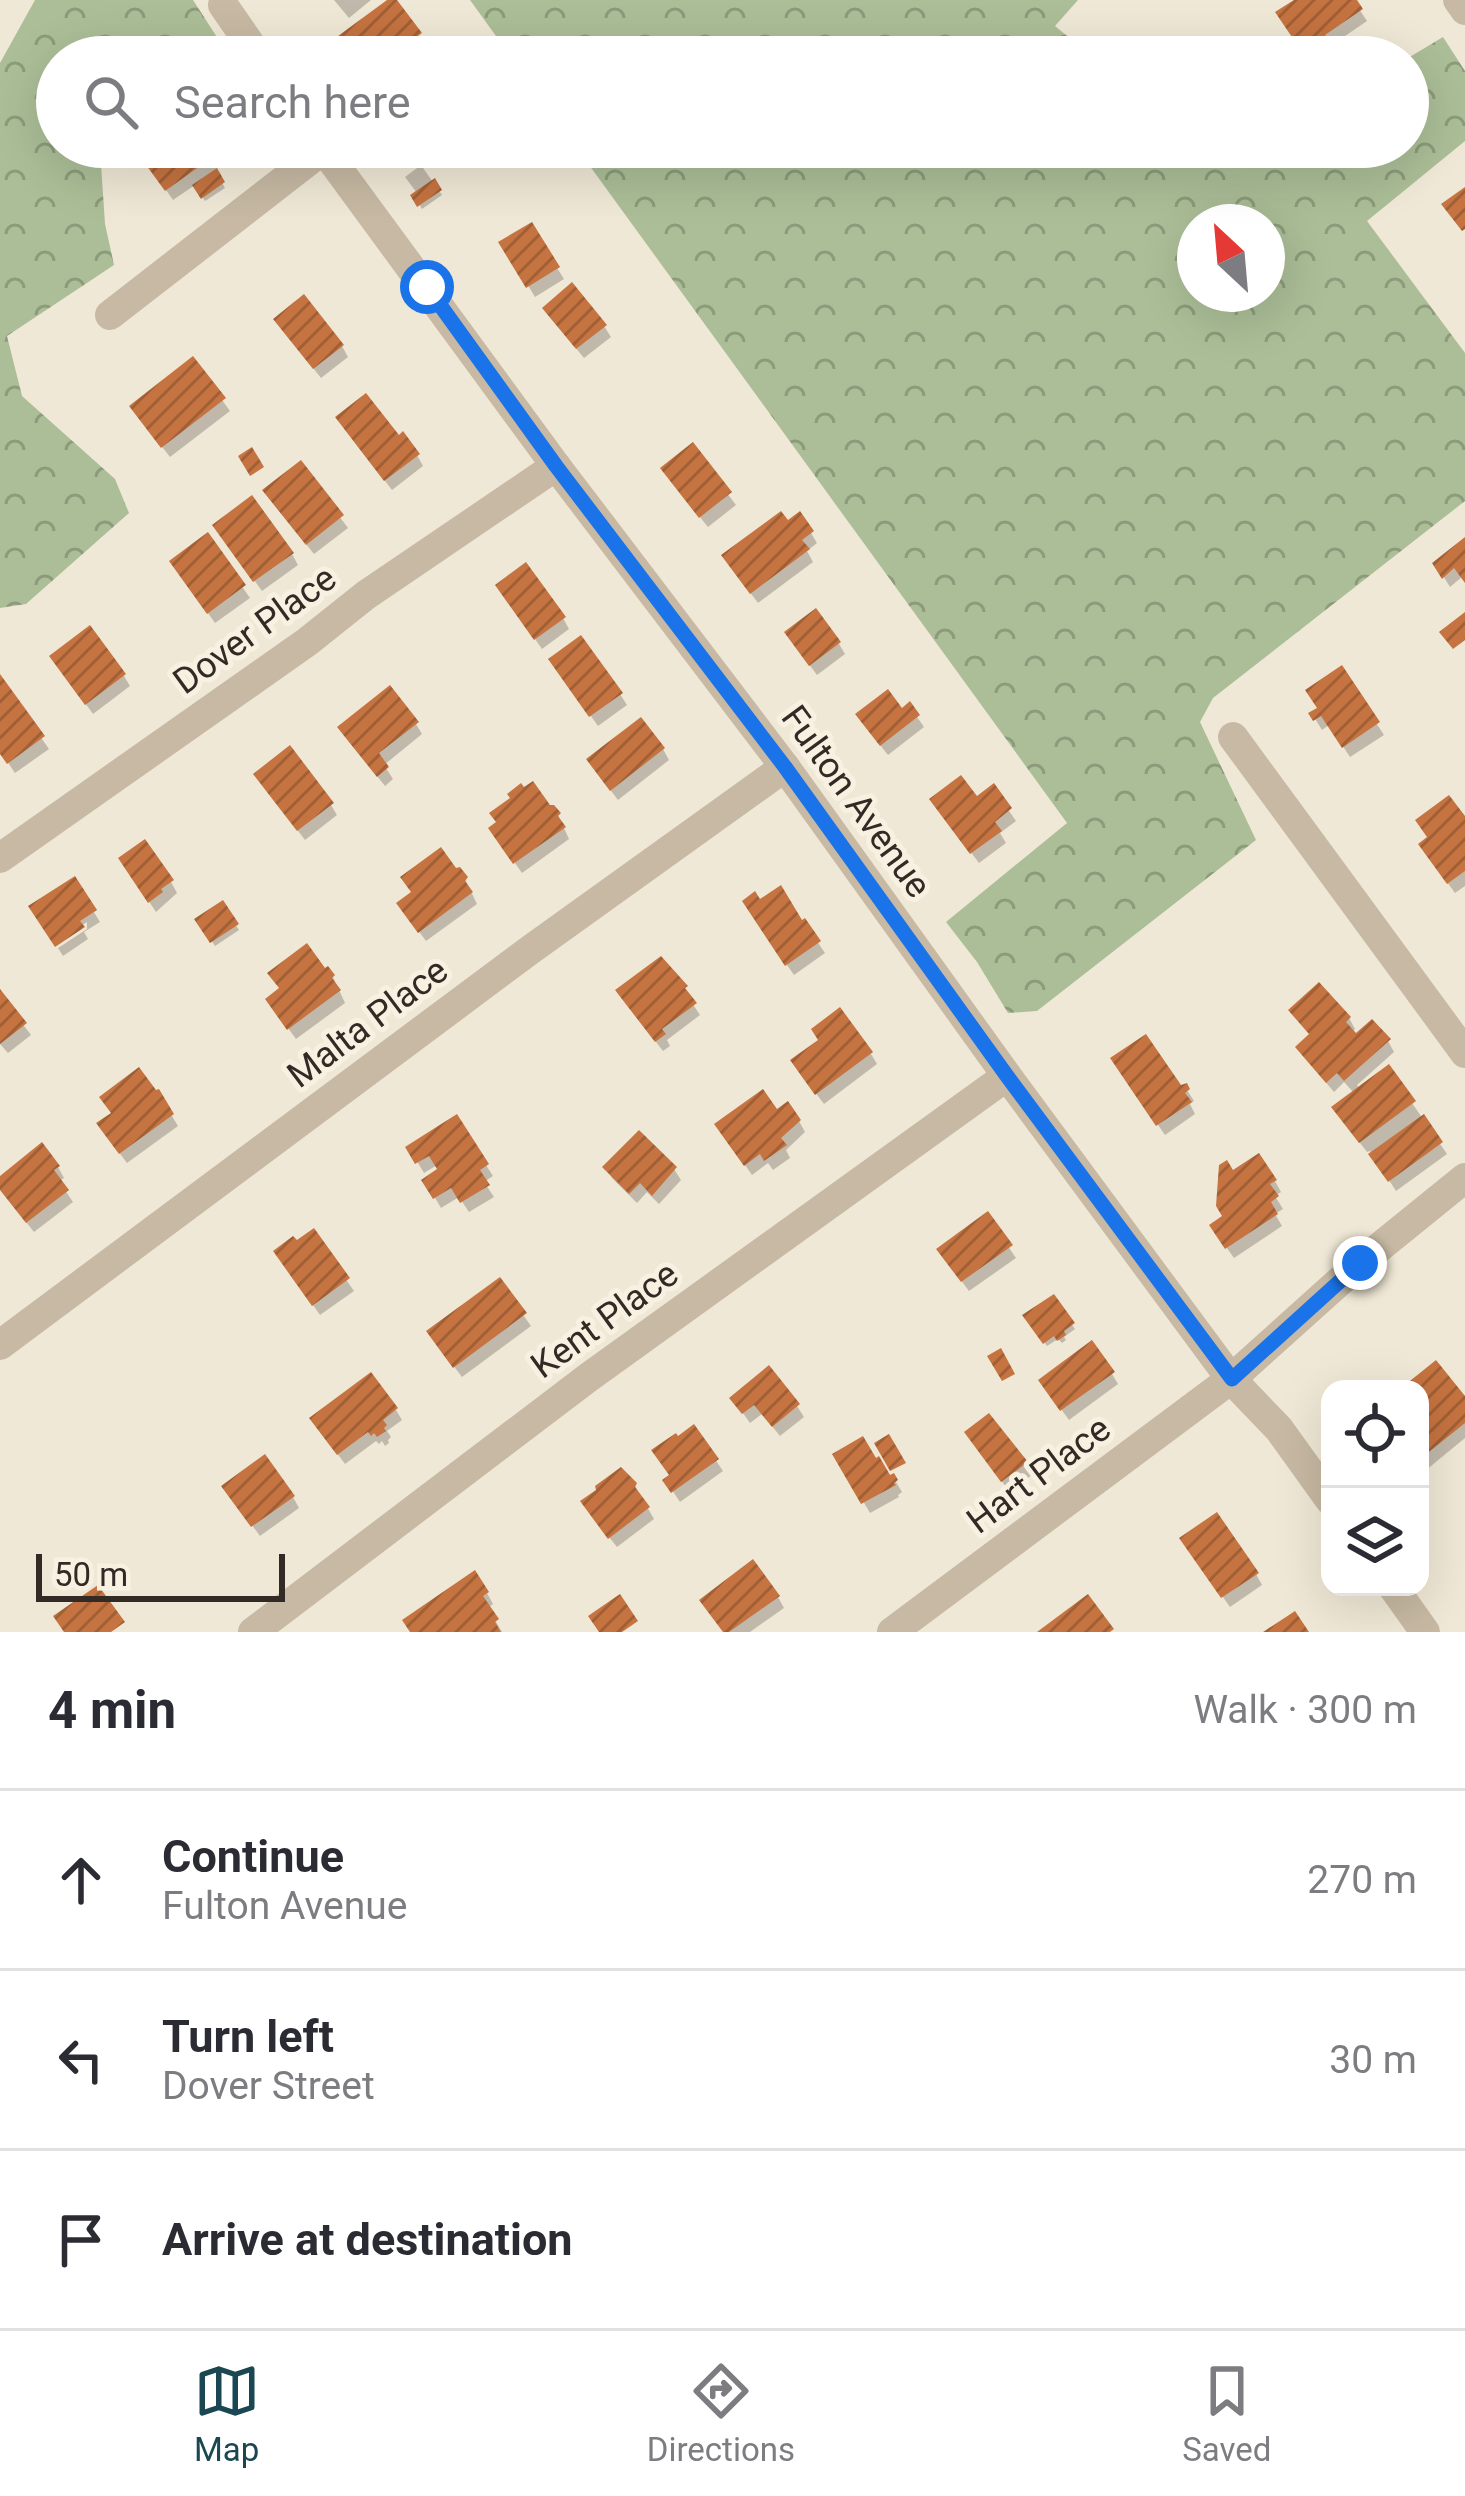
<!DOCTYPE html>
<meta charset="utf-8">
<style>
:root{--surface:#fff;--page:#f2f2f3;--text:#2b2b33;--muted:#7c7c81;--line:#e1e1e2;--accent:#1b4753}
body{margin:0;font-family:Roboto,sans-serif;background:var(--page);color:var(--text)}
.controls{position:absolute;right:36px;bottom:36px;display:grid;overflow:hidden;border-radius:24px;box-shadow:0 12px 48px #0002}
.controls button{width:108px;height:108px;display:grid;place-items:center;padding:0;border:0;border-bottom:3px solid var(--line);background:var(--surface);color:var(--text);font:60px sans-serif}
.compass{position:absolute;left:1177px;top:204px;width:108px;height:108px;border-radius:50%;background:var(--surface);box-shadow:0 12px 48px #0002;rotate:334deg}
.scale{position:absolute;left:36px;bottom:30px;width:249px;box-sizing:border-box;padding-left:12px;border:6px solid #322b25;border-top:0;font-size:33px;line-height:42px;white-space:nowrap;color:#322b25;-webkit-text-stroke:9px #f8f1e2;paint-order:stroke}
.stop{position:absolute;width:36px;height:36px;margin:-27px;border:9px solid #1a73e8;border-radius:50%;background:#fff}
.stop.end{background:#1a73e8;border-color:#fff;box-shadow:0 3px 12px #0008}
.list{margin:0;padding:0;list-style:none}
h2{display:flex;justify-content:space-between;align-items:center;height:156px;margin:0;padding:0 48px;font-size:51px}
h2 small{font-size:39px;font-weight:400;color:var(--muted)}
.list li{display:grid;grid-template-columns:78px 1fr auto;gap:36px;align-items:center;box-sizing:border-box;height:180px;padding:0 48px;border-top:3px solid var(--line)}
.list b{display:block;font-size:45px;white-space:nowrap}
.list p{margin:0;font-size:39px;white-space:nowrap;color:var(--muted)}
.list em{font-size:39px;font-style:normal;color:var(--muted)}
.icon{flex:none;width:66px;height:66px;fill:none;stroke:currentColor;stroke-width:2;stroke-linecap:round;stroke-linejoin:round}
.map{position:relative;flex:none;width:1465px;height:1632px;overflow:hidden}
.search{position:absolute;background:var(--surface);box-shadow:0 12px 48px #0002;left:36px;right:36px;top:36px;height:132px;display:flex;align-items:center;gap:30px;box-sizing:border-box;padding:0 42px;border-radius:66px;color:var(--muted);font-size:45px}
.sheet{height:696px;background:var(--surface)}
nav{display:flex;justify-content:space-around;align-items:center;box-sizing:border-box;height:168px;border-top:3px solid var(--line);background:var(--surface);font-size:33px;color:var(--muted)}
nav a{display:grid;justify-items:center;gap:6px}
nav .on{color:var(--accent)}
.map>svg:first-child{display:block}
.forest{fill:url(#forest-crowns);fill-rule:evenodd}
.shadow{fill:#0003}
.building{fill:url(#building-hatch)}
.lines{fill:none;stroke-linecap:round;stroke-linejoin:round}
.minor{stroke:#c7b9a3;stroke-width:30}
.route{stroke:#1a73e8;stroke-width:15}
.labels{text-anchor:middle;stroke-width:10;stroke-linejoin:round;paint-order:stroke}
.street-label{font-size:36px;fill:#322b25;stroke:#f8f1e2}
</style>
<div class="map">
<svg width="1465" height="1632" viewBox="0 0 1465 1632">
<defs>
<pattern id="forest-crowns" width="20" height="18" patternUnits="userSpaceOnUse" patternTransform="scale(3)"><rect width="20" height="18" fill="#abbe97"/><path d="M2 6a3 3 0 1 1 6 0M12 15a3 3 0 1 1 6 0" fill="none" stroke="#8c9b7b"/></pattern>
<pattern id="building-hatch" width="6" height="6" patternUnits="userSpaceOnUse" patternTransform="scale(3)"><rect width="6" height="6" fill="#c57340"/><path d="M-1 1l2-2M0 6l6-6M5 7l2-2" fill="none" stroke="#a15f35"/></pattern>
</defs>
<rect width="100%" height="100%" fill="#f0e8d6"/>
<g class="forest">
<path d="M35,0h158l29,45 3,12h-168v90h54l-10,17 4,60 9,41 -107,71 15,60 93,83 14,34 -103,91 -26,4v-545z"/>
<path d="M470,0h608l-23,26 38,31h-582z"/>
<path d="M1443,37l22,34v70l-98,80 98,132v148l-252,197 -13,24 56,118 -219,171 -29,2 -31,-51 -31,-40 121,-99 -491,-676h832v-89zM1267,222v72h-72v-72z"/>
</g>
<g class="shadow">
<path d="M334,0h37l-22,18z"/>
<path d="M392,0l33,46 -15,11h-55z"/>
<path d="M1299,0h54l14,21 -38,26 6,10h-14l-4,-5 -9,5 -29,-44z"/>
<path d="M162,147h48l12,18 -7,5 10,18 -20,13 -10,-16 -22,15 -21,-30z"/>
<path d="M422,147h20l-14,9z"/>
<path d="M421,165l21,30 -20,14 -8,-14 3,-2 -12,-16z"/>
<path d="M531,226l33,53 -29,18 -33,-54z"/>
<path d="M552,319l52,7 7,11 -27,21z"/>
<path d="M283,330l59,16 6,11 -27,21z"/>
<path d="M193,360l37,51 -60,46 -31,-40z"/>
<path d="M345,429l53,10 19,16 6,11 -31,24z"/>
<path d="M692,447l44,58 -28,22 -38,-47z"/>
<path d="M300,464l48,64 -34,26 -42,-52z"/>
<path d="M787,524l24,9 6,10 -10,8 6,11 -55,41 -27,-36z"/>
<path d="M207,536l43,62 -35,25 -36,-51z"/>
<path d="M222,536l70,18 6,11 -36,26z"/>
<path d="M1465,541v40l-3,-4 -12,10 -15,-24z"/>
<path d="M505,596l58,22 6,11 -27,20z"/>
<path d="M794,644h45l6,10 -28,21z"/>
<path d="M59,667l65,9 6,10 -37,28z"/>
<path d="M1341,669l43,66 -34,22 -21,-32 -7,5 -10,-16 8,-5z"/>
<path d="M558,670l62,24 7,11 -29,21z"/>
<path d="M1,681l48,68 -34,24 -15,-22z"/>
<path d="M901,712l16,5 7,10 -36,28 -23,-29z"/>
<path d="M416,724l6,10 -38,31 9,14 -8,7 -38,-47z"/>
<path d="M663,749l6,11 -51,40 -22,-29z"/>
<path d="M263,785l68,20 6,10 -32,25z"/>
<path d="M993,788l23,33 -16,12 6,10 -27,20 -40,-53 37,-10z"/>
<path d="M558,815l11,24 -47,34 -24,-34z"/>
<path d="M1465,821v65l-10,7 -27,-37z"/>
<path d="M128,870l43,12 6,11 -21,19z"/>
<path d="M465,879l12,25 -51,37 -20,-27z"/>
<path d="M74,880l26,42 -16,10 4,7 -25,17 -5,-8 29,-19v-7l-32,21z"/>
<path d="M222,904l17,26 -24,16 -17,-26z"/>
<path d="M757,922l44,2 3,-2 21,31 -31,22z"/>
<path d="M333,977l12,26 -49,36 -21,-29z"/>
<path d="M0,994l31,41 -23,18 -8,-9z"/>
<path d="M690,1000l10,15 -33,25 3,6 -7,5 -38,-49z"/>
<path d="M1349,1018l6,11 -3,4 36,8 6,11 -37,33 3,4 28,-21 59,86 -51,37 -26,-40 -3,1 -26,-34 13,-25 -10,-11 -10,10 -29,-34 6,-22 -13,-15z"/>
<path d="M871,1054l6,10 -53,40 -24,-32z"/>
<path d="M1120,1070l65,17 9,14 -4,3 5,10 -30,21z"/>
<path d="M158,1093l20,33 -51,37 -21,-28z"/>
<path d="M776,1113l23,8 6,11 -19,18 4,8 -17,12 -5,-7 -16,12 -28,-40z"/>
<path d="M456,1118l37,58 -9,6 10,15 -25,15 -10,-15 -18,11 -16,-27 16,-10 -4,-6 -13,8 -15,-25z"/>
<path d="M58,1167l6,11 -5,3 14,21 -39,30 -31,-39 -3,-13z"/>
<path d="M606,1167l68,2 7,11 -22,24 -12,-12 -10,11 -25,-25z"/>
<path d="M1232,1174l43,7 6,11 -6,4 8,13 -8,5 7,12 -48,32 -15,-21 7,-20z"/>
<path d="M987,1215l29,43 -47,33 -23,-31z"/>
<path d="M313,1232l41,59 -34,24 -37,-53 13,-17z"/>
<path d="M499,1281l32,45 -69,51 -26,-34z"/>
<path d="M1053,1298l22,31 -11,8 2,3 -4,3 -4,-4 -11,7 -21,-30z"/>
<path d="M1112,1374l6,10 -49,36 -21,-29z"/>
<path d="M1409,1386l56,15v37l-45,37v-86h-10z"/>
<path d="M733,1399l64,7 7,11 -24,19 -18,-22 -12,9z"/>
<path d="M396,1410l6,10 -15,11 4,6 -3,3 1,3 -4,3 -3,-5 -3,3 -3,-3 -31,23 -26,-35z"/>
<path d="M694,1428l29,43 -43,31 -14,-21 6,-4 5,-37z"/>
<path d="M974,1444l39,4 19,27 -23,16z"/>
<path d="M836,1455l53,25 4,-3 9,15 -4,3 1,2 -29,16z"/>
<path d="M634,1484l20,35 -37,28 -27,-34z"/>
<path d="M293,1497l6,11 -39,28 -28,-38z"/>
<path d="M1189,1549l67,25 6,11 -32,22z"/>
<path d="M487,1593l6,11 -5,4 14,24h-90z"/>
<path d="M778,1597l6,11 -34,24h-25z"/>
</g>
<g class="building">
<path d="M387,0h10l25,33 -33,24h-36l-15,-21z"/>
<path d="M1294,0h63l6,9 -38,26 6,9 -15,10 -7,-11 -9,6 -25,-37z"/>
<path d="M157,147h57l4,6 -53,38 -24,-33z"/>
<path d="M217,168l8,14 -24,17 -9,-14z"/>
<path d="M435,178l7,12 -25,17 -7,-12z"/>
<path d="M1465,187v42l-3,2 -21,-27z"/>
<path d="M532,222l28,45 -34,21 -28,-46z"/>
<path d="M572,282l35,43 -31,24 -34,-41z"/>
<path d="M304,294l40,51 -31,24 -40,-50z"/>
<path d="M193,356l33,42 -65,50 -32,-42z"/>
<path d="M366,393l33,42 4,-4 17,23 -36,27 -49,-64z"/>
<path d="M693,442l39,50 -33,26 -39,-50z"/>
<path d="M252,447l12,20 -14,9 -12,-20z"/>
<path d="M301,460l43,55 -38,30 -44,-55z"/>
<path d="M252,495l42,58 -41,29 -41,-57z"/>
<path d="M781,511l7,9 12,-9 14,20 -12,9 8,9 -60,45 -29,-39z"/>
<path d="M208,532l38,53 -39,29 -38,-53z"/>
<path d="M1465,537v46l-11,-15 -12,11 -10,-16z"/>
<path d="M526,562l40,55 -32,23 -39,-55z"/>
<path d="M816,608l25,34 -32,24 -25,-34z"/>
<path d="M1465,612v28l-12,9 -14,-17z"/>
<path d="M90,625l36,49 -41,31 -36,-49z"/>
<path d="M581,635l42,58 -34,24 -41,-58z"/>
<path d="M1342,665l38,57 -38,26 -21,-32 -8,5 -5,-8 9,-5 -12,-18z"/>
<path d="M0,674l45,62 -38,28 -7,-10z"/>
<path d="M390,685l29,37 -40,31 10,14 -12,10 -40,-50z"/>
<path d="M888,689l14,19 8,-7 10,14 -40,31 -25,-32z"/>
<path d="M641,717l24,31 -55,43 -24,-32z"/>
<path d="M290,745l44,58 -37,28 -44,-57z"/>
<path d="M961,775l16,21 17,-13 18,25 -17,14 7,9 -32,23 -41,-55z"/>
<path d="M533,781l17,24h4l7,8 -3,3 8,11 -53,37 -25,-36 8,-6 -7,-9 21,-15 -3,-4 14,-11 3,4z"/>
<path d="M1449,795l16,21v55l-18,13 -29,-40 9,-7 -12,-17z"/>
<path d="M145,839l29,41 -13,9 2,3 -15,11 -30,-45z"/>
<path d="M441,847l15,21 4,-1 8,10 -3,4 8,11 -55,41 -22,-30 15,-11 -11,-15z"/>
<path d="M75,876l22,34 -17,11 5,6 -30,20 -27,-41z"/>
<path d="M781,885l21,35 3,-2 16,23 -36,25 -43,-65 13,-10 5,8z"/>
<path d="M223,900l16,24 -29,19 -16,-24z"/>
<path d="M307,943l18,25 3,-2 7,9 -3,3 9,12 -54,40 -22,-31 14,-11 -12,-15z"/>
<path d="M661,956l27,30 -3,2 12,15 -35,26 4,5 -11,8 -40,-52z"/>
<path d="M1319,982l32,35 -5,5 10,11 16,-14 19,20 -47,42 -7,-8 -11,10 -31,-36 14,-13 -21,-24z"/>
<path d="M0,989l27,34 -27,21z"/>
<path d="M840,1007l33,45 -58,43 -25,-35 28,-20 -7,-11z"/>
<path d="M1146,1034l35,51 6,-2 3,6 -5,4 7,9 -36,24 -46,-68z"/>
<path d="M1389,1064l27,37 -57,42 -28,-36z"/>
<path d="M139,1067l17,23 3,-1 15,25 -55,40 -23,-31 15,-10 -12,-16z"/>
<path d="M763,1089l14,20 11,-8 13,19 -20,18 6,7 -23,16 -4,-7 -16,12 -30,-42z"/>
<path d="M457,1114l32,50 -9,6 10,15 -30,18 -9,-15 -18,11 -12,-19 16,-11 -8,-13 -14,8 -10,-17z"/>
<path d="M1424,1114l19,28 -55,40 -20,-28z"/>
<path d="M639,1130l38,37 -25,29 -12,-13 -11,11 -27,-27z"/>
<path d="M42,1142l18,24 -6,4 15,20 -43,33 -26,-33v-14z"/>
<path d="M1259,1153l18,27 -7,4 9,12 -8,6 7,12 -53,35 -16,-24 13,-9 -6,-10 3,-41 8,-5 6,10z"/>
<path d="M988,1211l25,34 -52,37 -25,-33z"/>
<path d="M314,1228l36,50 -38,28 -39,-55 20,-15 4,4z"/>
<path d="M500,1277l27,36 -74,55 -27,-37z"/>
<path d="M1054,1294l21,29 -11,8 2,4 -9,6 -3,-5 -11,8 -21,-29z"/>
<path d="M1092,1340l23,32 -55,39 -22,-31z"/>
<path d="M1001,1348l14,26 -13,7 -15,-25z"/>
<path d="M1436,1360l29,36v27l-45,36v-70h-12l-3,-4z"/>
<path d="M769,1365l31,39 -28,23 -18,-22 -12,9 -13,-16z"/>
<path d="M371,1372l27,36 -15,12 4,5 -3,3 2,3 -9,6 -3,-4 -3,3 -3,-4 -31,23 -28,-37z"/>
<path d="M989,1413l39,49 -27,20 -37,-50z"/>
<path d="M694,1424l25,35 -48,34 -9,-13 7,-5 -18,-25 25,-17 2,3z"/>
<path d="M889,1434l17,29 -16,8 -16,-28z"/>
<path d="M863,1436l13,22 3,-2 11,19 4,-2 4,7 -4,3 2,2 -35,19 -29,-50z"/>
<path d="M265,1454l30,42 -44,31 -30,-41z"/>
<path d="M621,1467l16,16 -2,4 15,20 -42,32 -28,-38 16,-11 -1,-4z"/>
<path d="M1217,1512l42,61 -38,25 -42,-60z"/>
<path d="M753,1559l27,37 -51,36h-6l-24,-32z"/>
<path d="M475,1570l14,22 -6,4 16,23 -4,3 6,10h-91l-8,-12z"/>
<path d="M98,1585l27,37 -14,10h-47l-11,-16z"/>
<path d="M620,1594l18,27 -16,11h-23l-11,-16z"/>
<path d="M1088,1594l26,35 -4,3h-73z"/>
<path d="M1295,1611l14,21h-46z"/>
</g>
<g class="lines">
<g class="minor">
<path d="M1458,0l7,10"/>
<path d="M223,5l36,52"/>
<path d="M322,147l234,319 229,301 222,309 224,303 48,50 51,71"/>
<path d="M110,315l214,-166"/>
<path d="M1233,737l232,316"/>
<path d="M0,858l307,-216 59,-47 190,-129"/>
<path d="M0,1345l530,-395 255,-183"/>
<path d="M1393,1587l32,45"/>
<path d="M253,1632l336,-255 418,-301"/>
<path d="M892,1632l339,-253 129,-116 105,-85"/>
</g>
</g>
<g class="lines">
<path class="route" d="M427,287l129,179 229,301 222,309 225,303 128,-116"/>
</g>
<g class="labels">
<g class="street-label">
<text transform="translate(254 629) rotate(-36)" y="13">Dover Place</text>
<text transform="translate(857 801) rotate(54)" y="13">Fulton Avenue</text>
<text transform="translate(367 1022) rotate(-37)" y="13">Malta Place</text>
<text transform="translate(604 1319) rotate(-36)" y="13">Kent Place</text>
<text transform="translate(1038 1474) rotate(-37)" y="13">Hart Place</text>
</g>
</g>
</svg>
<div class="controls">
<button><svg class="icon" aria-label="locate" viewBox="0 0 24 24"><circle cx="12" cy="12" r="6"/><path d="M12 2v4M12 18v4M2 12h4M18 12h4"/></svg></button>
<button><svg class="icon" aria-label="layers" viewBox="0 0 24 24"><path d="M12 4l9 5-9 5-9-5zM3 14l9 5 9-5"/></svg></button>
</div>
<svg class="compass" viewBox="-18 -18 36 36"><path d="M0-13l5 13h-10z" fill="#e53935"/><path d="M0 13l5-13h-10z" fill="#7c7c81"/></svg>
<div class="scale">50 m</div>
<div class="stop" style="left:427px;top:287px"></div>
<div class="stop end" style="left:1360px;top:1263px"></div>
<div class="search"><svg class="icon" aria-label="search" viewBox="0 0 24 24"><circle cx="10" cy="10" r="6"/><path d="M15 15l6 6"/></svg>Search here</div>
</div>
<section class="sheet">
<h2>4 min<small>Walk · 300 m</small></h2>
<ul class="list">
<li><svg class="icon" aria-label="ahead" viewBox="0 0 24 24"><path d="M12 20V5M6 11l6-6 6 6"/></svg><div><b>Continue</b><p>Fulton Avenue</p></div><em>270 m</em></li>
<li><svg class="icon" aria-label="left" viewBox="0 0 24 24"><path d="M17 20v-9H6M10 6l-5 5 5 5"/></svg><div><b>Turn left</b><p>Dover Street</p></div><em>30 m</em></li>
<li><svg class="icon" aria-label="arrive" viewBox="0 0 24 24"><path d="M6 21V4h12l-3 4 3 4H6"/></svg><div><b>Arrive at destination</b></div></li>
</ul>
</section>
<nav>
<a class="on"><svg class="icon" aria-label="map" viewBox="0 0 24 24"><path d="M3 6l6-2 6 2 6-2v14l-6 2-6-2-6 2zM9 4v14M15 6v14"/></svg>Map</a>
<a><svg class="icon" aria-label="directions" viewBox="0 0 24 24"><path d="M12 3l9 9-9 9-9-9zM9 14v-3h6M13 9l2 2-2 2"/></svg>Directions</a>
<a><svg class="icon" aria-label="saved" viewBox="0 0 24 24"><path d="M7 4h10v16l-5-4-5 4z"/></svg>Saved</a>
</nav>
